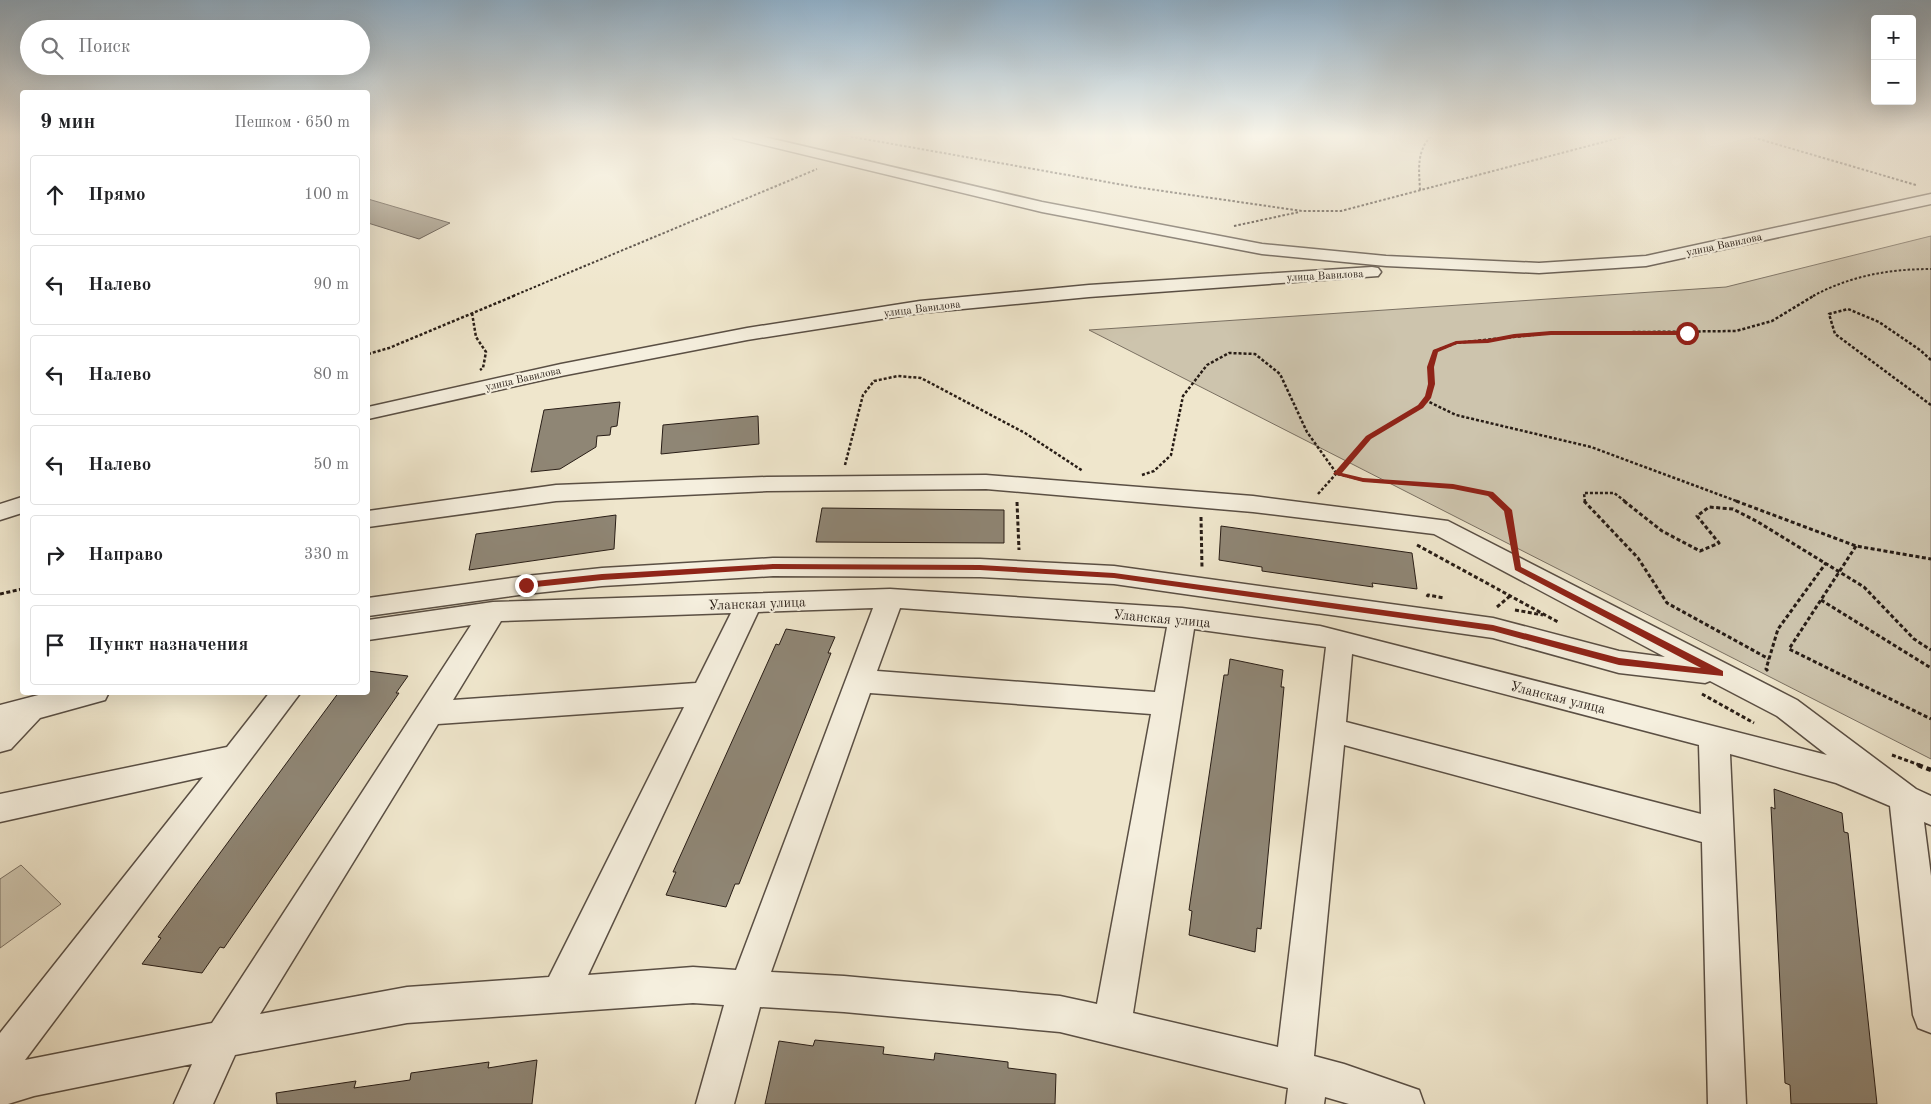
<!DOCTYPE html>
<html lang="ru">
<meta charset="utf-8">
<style>
:root{--surface:#fff;--page:#f6f6f6;--text:#202124;--muted:#757577;--line:#e0e0e0}
body{margin:0;font-family:"Old Standard TT",serif;background:var(--page);color:var(--text)}
.controls{position:absolute;right:15px;top:15px;display:grid;overflow:hidden;border-radius:5px;box-shadow:0 5px 20px #0002}
.controls button{width:45px;height:45px;display:grid;place-items:center;padding:0;border:0;border-bottom:1px solid var(--line);background:var(--surface);color:var(--text);font:25px sans-serif}
.stop{position:absolute;width:15px;height:15px;margin:-11px;border:4px solid #8f2418;border-radius:50%;background:#fff}
.stop.end{background:#8f2418;border-color:#fff;box-shadow:0 1px 5px #0008}
.list{margin:0;padding:0;list-style:none}
h2{display:flex;justify-content:space-between;align-items:center;height:65px;margin:0;padding:0 20px;font-size:21px}
h2 small{font-size:16px;font-weight:400;color:var(--muted)}
.list li{display:grid;grid-template-columns:32px 1fr auto;gap:15px;align-items:center;box-sizing:border-box;height:80px;margin:0 10px 10px;padding:0 10px;border:1px solid var(--line);border-radius:5px}
.list b{display:block;font-size:19px;white-space:nowrap}
.list em{font-size:16px;font-style:normal;color:var(--muted)}
.icon{flex:none;width:28px;height:28px;fill:none;stroke:currentColor;stroke-width:2;stroke-linecap:round;stroke-linejoin:round}
.map{position:relative;flex:none;width:1931px;height:1104px;overflow:hidden}
.search{position:absolute;background:var(--surface);box-shadow:0 5px 20px #0002;left:20px;top:20px;width:350px;height:55px;display:flex;align-items:center;gap:12px;box-sizing:border-box;padding:0 18px;border-radius:28px;color:var(--muted);font-size:19px}
.panel{position:absolute;background:var(--surface);box-shadow:0 5px 20px #0002;left:20px;top:90px;width:350px;height:605px;border-radius:5px}
.map>svg:first-child{display:block}
.green{fill:#cdc4ad;stroke:#7a7062}
.building{fill:#8f8675;stroke:#281d16}
.lines{fill:none;stroke-linecap:round;stroke-linejoin:round}
.minor-casing{stroke:#5a4f44;stroke-width:3}
.path-far3{stroke:#281d16;stroke-width:2;stroke-dasharray:2.5 2;stroke-linecap:butt}
.path-far2{stroke:#281d16;stroke-width:2.5;stroke-dasharray:3 2;stroke-linecap:butt}
.path-far1{stroke:#281d16;stroke-width:3;stroke-dasharray:4 2.5;stroke-linecap:butt}
.path{stroke:#281d16;stroke-width:4.5;stroke-dasharray:5 4;stroke-linecap:butt}
.minor{fill:#f5efde;fill-rule:evenodd}
.route{fill:#8f2418}
.labels{text-anchor:middle;stroke-width:4.5;stroke-linejoin:round;paint-order:stroke}
.far-street-label{font-size:11px;fill:#281d16;stroke:#f5efde}
.street-label{font-size:14px;fill:#281d16;stroke:#f5efde}
</style>
<div class="map">
<svg width="1931" height="1104" viewBox="0 0 1931 1104">
<rect width="100%" height="100%" fill="#efe6cc"/>
<filter id="stains"><feTurbulence type="fractalNoise" baseFrequency=".004" numOctaves="4"/><feColorMatrix values="0 0 0 0 .2 0 0 0 0 .09 0 0 0 0 .02 0 0 0 .5 -.17"/></filter>
<radialGradient id="worn" r=".72"><stop offset=".6" stop-color="#630" stop-opacity="0"/><stop offset="1" stop-color="#630" stop-opacity=".3"/></radialGradient>
<g class="green">
<path d="M1931,236v523l-842,-429 637,-43z"/>
<path d="M21,865l40,39 -61,44v-69z"/>
</g>
<g class="building">
<path d="M368,199l82,24 -31,16 -51,-16z"/>
<path d="M620,402l-3,24 -6,1 -1,8 -13,1 -1,11 -36,22 -29,3 13,-62z"/>
<path d="M758,416l1,28 -98,10 2,-29z"/>
<path d="M822,508l182,2v33l-188,-1z"/>
<path d="M616,515l-2,34 -145,21 7,-36z"/>
<path d="M1221,526l191,27 5,36 -45,-6 1,4 -111,-16v-4l-43,-7z"/>
<path d="M786,629l49,8 -7,16h3l-92,231h-4l-9,23 -60,-12 10,-23h-3l103,-228 3,1z"/>
<path d="M1230,659l53,11 -2,17h3l-23,242 -4,-1 -2,24 -66,-17 3,-24 -3,-1 35,-235h4z"/>
<path d="M368,671l40,5 -12,17h3l-175,255 -4,-1 -18,26 -60,-9 19,-26 -3,-1 181,-245h29z"/>
<path d="M1774,789l68,24 2,19 4,1 29,271h-86l-1,-19 -5,-2 -14,-276 4,2z"/>
<path d="M815,1040l69,7 -1,7 51,6 1,-7 73,9v6l48,6 -1,30h-290l14,-63 34,5z"/>
<path d="M537,1060l-5,44h-255l-1,-11 80,-12 -2,7 56,-8 1,-7 78,-11 -1,6z"/>
</g>
<g class="lines">
<g class="minor-casing">
<g id="minor">
<path d="M732,135h24l286,67 220,42 124,12 153,7 107,-7 285,-62v10l-285,62 -107,7 -153,-7 -124,-12 -220,-42 -303,-73 -5,-1z"/>
<path d="M1372,267l6,1 3,4 -3,4 -289,21 -169,16 -173,27 -186,36 -193,43v-12l193,-43 186,-36 173,-27 169,-16z"/>
<path d="M986,475l267,21 195,25 349,179 119,89 15,7v29l-7,-3 7,54v157l-13,-5 -5,-13 -23,-209 -54,-23 -106,-29 16,350h-38l-6,-262 -358,-97 -30,311 30,8 75,26 5,14h-75l-24,-7 -1,7h-38l2,-16 -228,-56 -216,-20 -84,-5 -26,97h-38l28,-99 -31,-2 -286,20 -172,32 -22,49h-39l18,-40 -158,32 -26,8h-8v-71l203,-256 -203,45v-28l227,-47 43,-55h31l-276,368 187,-37 259,-398 -103,15v-20l125,-18 397,-13 292,19 138,18 507,129 -50,-39 -67,-35 -5,2 -86,-10 -126,-35 -379,-54 -134,-7 -207,-1 -171,10 -76,8 -158,22v-18l158,-22 76,-8 171,-10 207,1 134,7 379,52 126,33 46,6 -231,-123 -181,-22 -267,-23 -219,2 -211,10 -188,26v-16l188,-26 211,-8zM873,608l-137,362 -43,-3 -105,8 170,-363zM900,608l267,19 -12,65 -278,-21zM731,613l-35,70 -243,17 48,-79zM1194,629l132,18 -48,400 -145,-34zM1352,654l347,91 2,69 -355,-92zM870,693l281,21 -54,290 -37,-8 -216,-20 -73,-4zM684,707l-135,270 -142,10 -147,27 178,-290z"/>
<path d="M22,497v16l-22,7v-16z"/>
<path d="M50,692h59l-4,8 -65,18 -29,31 -11,3v-47z"/>
</g>
</g>
<g class="path-far3">
<path d="M842,135l293,52 167,24h39l289,-76"/>
<path d="M1745,135l171,50"/>
<path d="M1420,190c-1,-21 -4,-39 12,-55"/>
<path d="M1234,226l65,-14"/>
<path d="M513,296l304,-127"/>
<path d="M1813,296c37,-20 76,-27 118,-27"/>
</g>
<g class="path-far2">
<path d="M472,313l4,24 10,15 -3,16 -3,2"/>
<path d="M368,354l21,-6 127,-53"/>
<path d="M1931,360l-11,-10 -41,-28 -31,-13 -19,5 6,20 96,71"/>
<path d="M1425,400l31,15 135,32 148,55"/>
<path d="M845,465l18,-70 11,-14 24,-5 23,2 104,55 58,38"/>
<path d="M1142,475l12,-4 17,-16 12,-59 24,-31 22,-12 26,1 25,20 27,58 30,42 26,6 90,7 38,7 9,8"/>
<path d="M1318,494l50,-56 53,-32 7,-10 4,-12 -1,-17 4,-16 21,-8 95,-10 185,-2 36,-10 43,-26"/>
<path d="M1585,502l-1,-9h30l12,9"/>
</g>
<g class="path-far1">
<path d="M1499,501l9,9 5,33"/>
<path d="M1584,501l54,57 29,45 102,56"/>
<path d="M1624,501l38,30 38,20 19,-8 -22,-27 12,-9 24,2 25,13 106,65 50,52 17,11"/>
<path d="M1736,501l120,45 75,13"/>
<path d="M1017,502l2,48"/>
<path d="M1201,517l1,51"/>
<path d="M1417,545l141,77"/>
<path d="M1856,546l-67,103 142,70"/>
<path d="M0,594l22,-5"/>
<path d="M1427,597l1,-2 16,3"/>
<path d="M1821,600l110,68"/>
<path d="M1497,607l13,-11"/>
<path d="M1515,610l28,5"/>
<path d="M1768,671l-2,-2 12,-40 48,-66"/>
<path d="M1702,694l52,29"/>
<path d="M1892,755l30,11"/>
</g>
<path class="path" d="M1918,765l13,5"/>
<use href="#minor" class="minor"/>
</g>
<linearGradient id="sky" x2="0" y2="1"><stop stop-color="#8fadc4"/><stop offset="0.47" stop-color="#f8f4e8"/><stop offset="1" stop-color="#f8f4e8" stop-opacity="0"/></linearGradient>
<rect width="1931" height="289" fill="url(#sky)"/>
<path class="route" d="M1551,331h136l3,2 -3,2h-136l-37,3 -26,5 -31,1 -19,8 -4,15 1,17 -4,14 -8,10 -52,31 -29,34 21,5 90,6 40,8 19,18 9,57 202,104v5l-104,-11 -126,-34 -379,-53 -134,-8 -207,-1 -171,11 -76,8 -4,-3 4,-3 76,-8 171,-10 207,1 134,8 379,52 126,33 82,10 -186,-98 -11,-59 -16,-15 -35,-7 -90,-7 -30,-8 33,-38 52,-31 7,-9 3,-12 -1,-17 6,-17 23,-9 32,-2 26,-5z"/>
<g class="labels">
<g class="far-street-label">
<text transform="translate(1724 244) rotate(-12)" y="4">улица Вавилова</text>
<text transform="translate(1325 275) rotate(-3)" y="4">улица Вавилова</text>
<text transform="translate(922 308) rotate(-7)" y="4">улица Вавилова</text>
<text transform="translate(523 378) rotate(-13)" y="4">улица Вавилова</text>
</g>
<g class="street-label">
<text transform="translate(757 603) rotate(-2)" y="5">Уланская улица</text>
<text transform="translate(1162 618) rotate(5)" y="5">Уланская улица</text>
<text transform="translate(1558 697) rotate(14)" y="5">Уланская улица</text>
</g>
</g>
<rect width="100%" height="100%" filter="url(#stains)"/>
<rect width="100%" height="100%" fill="url(#worn)"/>
</svg>
<div class="controls">
<button>+</button>
<button>−</button>
</div>
<div class="stop" style="left:1687px;top:333px"></div>
<div class="stop end" style="left:526px;top:585px"></div>
<div class="search"><svg class="icon" aria-label="search" viewBox="0 0 24 24"><circle cx="10" cy="10" r="6"/><path d="M15 15l6 6"/></svg>Поиск</div>
<section class="panel">
<h2>9 мин<small>Пешком · 650 m</small></h2>
<ul class="list">
<li><svg class="icon" aria-label="ahead" viewBox="0 0 24 24"><path d="M12 20V5M6 11l6-6 6 6"/></svg><div><b>Прямо</b></div><em>100 m</em></li>
<li><svg class="icon" aria-label="left" viewBox="0 0 24 24"><path d="M17 20v-9H6M10 6l-5 5 5 5"/></svg><div><b>Налево</b></div><em>90 m</em></li>
<li><svg class="icon" aria-label="left" viewBox="0 0 24 24"><path d="M17 20v-9H6M10 6l-5 5 5 5"/></svg><div><b>Налево</b></div><em>80 m</em></li>
<li><svg class="icon" aria-label="left" viewBox="0 0 24 24"><path d="M17 20v-9H6M10 6l-5 5 5 5"/></svg><div><b>Налево</b></div><em>50 m</em></li>
<li><svg class="icon" aria-label="right" viewBox="0 0 24 24"><path d="M7 20v-9h11M14 6l5 5-5 5"/></svg><div><b>Направо</b></div><em>330 m</em></li>
<li><svg class="icon" aria-label="arrive" viewBox="0 0 24 24"><path d="M6 21V4h12l-3 4 3 4H6"/></svg><div><b>Пункт назначения</b></div></li>
</ul>
</section>
</div>
